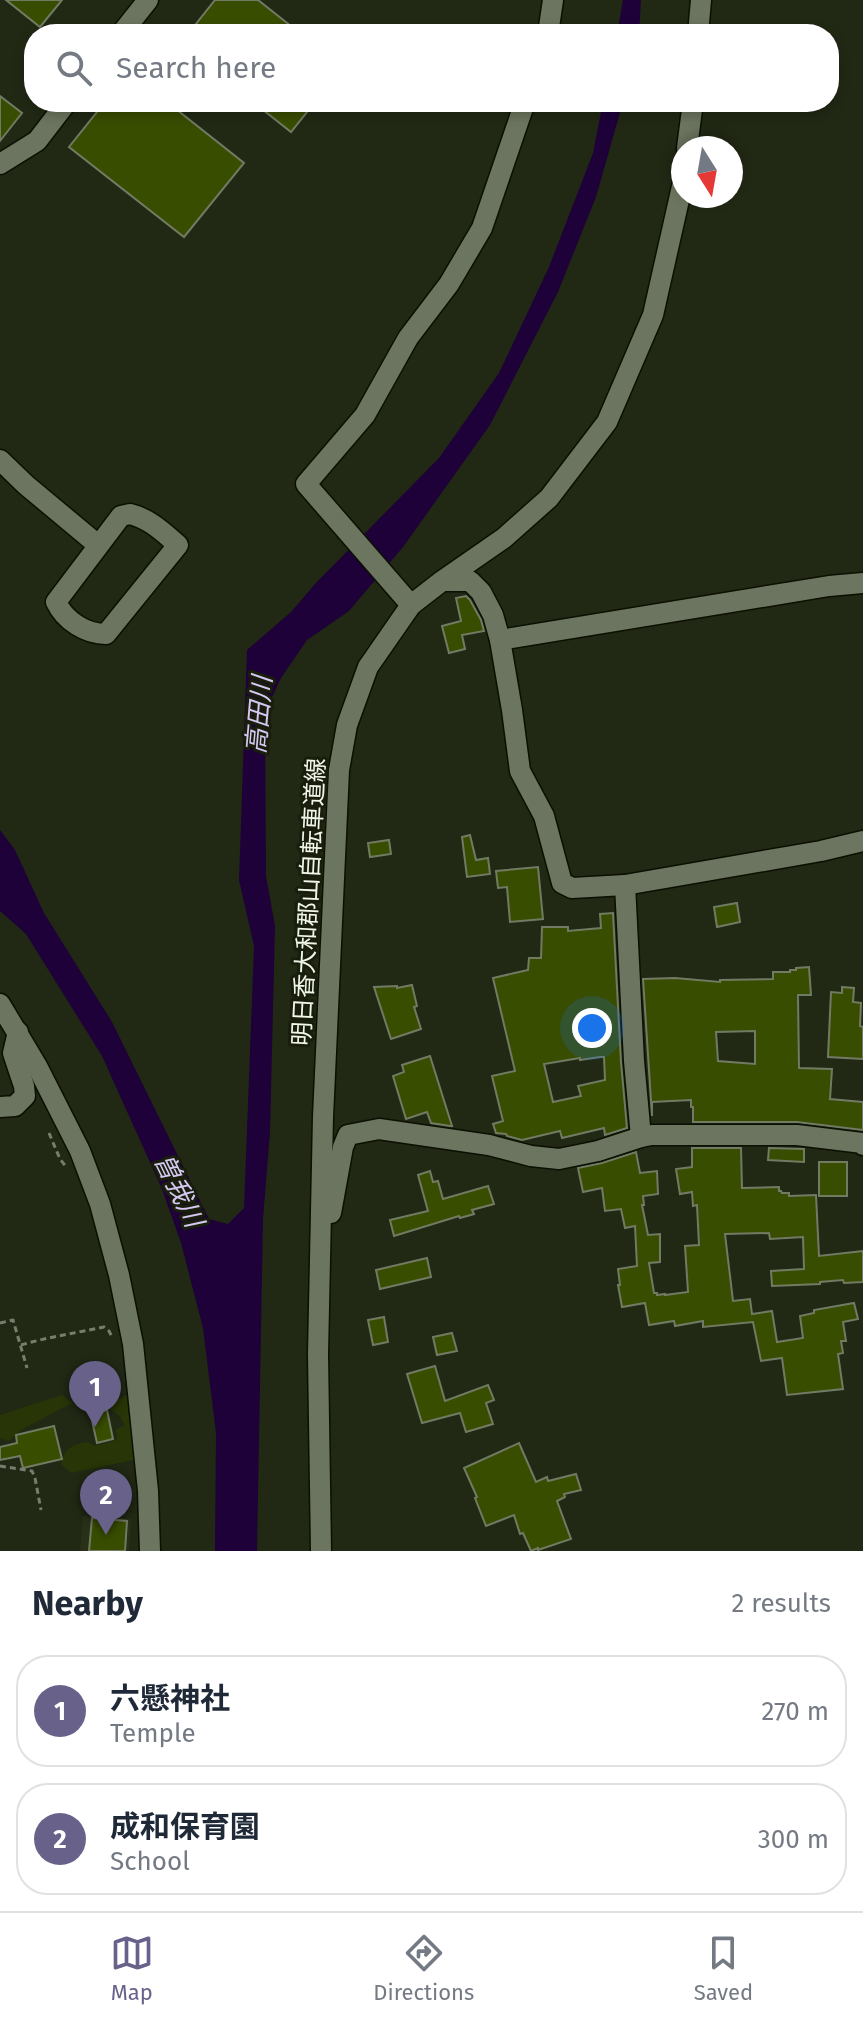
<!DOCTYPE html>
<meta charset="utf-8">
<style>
:root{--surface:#fff;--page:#f6f6f7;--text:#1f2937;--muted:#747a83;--line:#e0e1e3;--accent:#68628b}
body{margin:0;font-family:"Fira Sans","Noto Sans JP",sans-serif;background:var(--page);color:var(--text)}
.compass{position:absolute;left:671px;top:136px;width:72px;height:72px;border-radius:50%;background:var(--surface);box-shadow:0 4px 12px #0003;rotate:169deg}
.you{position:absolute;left:592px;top:1028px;width:28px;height:28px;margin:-20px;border:6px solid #fff;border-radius:50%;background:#1a73e8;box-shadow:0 0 0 12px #1a73e833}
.badge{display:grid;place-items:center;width:52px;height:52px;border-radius:50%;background:var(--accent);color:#fff;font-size:26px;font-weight:700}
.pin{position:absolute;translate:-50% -66px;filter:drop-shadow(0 2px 4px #0008)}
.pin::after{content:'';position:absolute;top:42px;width:28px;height:24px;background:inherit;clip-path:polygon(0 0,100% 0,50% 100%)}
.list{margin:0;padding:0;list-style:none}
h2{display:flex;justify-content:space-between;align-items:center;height:104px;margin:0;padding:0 32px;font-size:34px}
h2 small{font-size:26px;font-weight:400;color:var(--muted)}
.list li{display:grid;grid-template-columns:52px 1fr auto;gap:24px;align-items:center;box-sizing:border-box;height:112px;margin:0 16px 16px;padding:0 16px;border:2px solid var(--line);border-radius:32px}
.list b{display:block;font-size:30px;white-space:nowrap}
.list p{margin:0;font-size:26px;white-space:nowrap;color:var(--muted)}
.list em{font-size:26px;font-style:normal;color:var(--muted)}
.icon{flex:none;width:44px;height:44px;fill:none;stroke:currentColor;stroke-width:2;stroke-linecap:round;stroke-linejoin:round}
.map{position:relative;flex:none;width:863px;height:1551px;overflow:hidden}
.search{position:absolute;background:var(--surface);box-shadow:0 4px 12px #0003;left:24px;right:24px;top:24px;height:88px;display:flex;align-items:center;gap:20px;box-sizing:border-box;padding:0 28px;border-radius:32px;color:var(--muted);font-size:30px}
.sheet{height:360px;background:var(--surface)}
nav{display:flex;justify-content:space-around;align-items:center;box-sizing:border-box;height:112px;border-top:2px solid var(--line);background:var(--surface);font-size:22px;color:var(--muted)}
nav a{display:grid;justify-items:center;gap:4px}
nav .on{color:var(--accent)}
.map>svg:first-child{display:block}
.built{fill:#283117}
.green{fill:#283506}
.water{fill:#1e0139}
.building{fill:#394d00;stroke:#717a63;stroke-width:2;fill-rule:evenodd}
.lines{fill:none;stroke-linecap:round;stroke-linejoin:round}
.minor-casing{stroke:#0b1002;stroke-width:23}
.path{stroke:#787e6d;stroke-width:3;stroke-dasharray:6 4;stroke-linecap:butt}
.minor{stroke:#6c755f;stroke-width:20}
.labels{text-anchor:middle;stroke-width:6;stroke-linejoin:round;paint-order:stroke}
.street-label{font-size:24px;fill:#f1f6ea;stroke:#181e0b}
.water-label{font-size:26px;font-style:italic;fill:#d5c7f2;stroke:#181e0b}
</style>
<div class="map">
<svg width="863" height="1551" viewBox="0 0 863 1551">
<rect width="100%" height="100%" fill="#212814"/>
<path class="built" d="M83,1516l48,3 -2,32h-49z"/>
<g class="green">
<path d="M95,1382l18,3 7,14 11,-7 7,67 -67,14 -10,-9c5,-18 11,-19 27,-22l6,4 23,-6 -1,-11 9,-3 -5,-10 -12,-8 -10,2 -8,-12 9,-3z"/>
<path d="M62,1395l10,8 -51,27 -12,11 -9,-3v-23z"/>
</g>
<g class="water">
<path d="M623,0h18l-2,34h-22z"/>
<path d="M603,102h20l-27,95 -38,95 -68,133 -87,122 -54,64 -42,29 -26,38 -16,34 1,164 9,50 -5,206 -7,87 -6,332h-42l1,-118 -13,-105 -22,-85 -19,-54 -60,-133 -76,-122 -26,-23v-81l15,20 29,63 68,109 97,197 19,5 16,-16 10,-262 -15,-66 8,-230 44,-38 24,-28 124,-126 60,-85 50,-106 44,-114z"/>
</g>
<g class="building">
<path d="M6,0h56l-22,27z"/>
<path d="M215,0h43l43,34h-113z"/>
<path d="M0,96l22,17 -22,28z"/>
<path d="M105,102h62l77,61 -60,74 -115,-90z"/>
<path d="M253,102h62l-24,30z"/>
<path d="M466,596l4,4 11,20 3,11 -22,4 3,14 -16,4 -7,-27 19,-5 -5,-23z"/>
<path d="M470,835l6,25 12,-2 2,16 -23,3 -5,-40z"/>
<path d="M389,840l2,14 -21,3 -2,-14z"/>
<path d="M538,867l5,52 -33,3 -3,-35 -9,1 -2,-17z"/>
<path d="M737,903l3,19 -23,5 -3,-20z"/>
<path d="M613,913l8,149 6,66 -22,7 -1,-7 -42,10 -2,-7 -38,9 -15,-4 -1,-2 -10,-1 -3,-9 10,-3 -11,-45 23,-5 -22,-93 35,-8 1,-12h12l1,-31h26v4l33,-3 -1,-14zM600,1057h4l1,23 -27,6 3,10 -28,6 -9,-38 36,-6v2z"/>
<path d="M809,967l2,28h-13l1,73 33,1 -2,30 33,3v28l-66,-8h-104v-15h-2v-7l-39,2v14l-9,-137 32,-1 45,4v-2l53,-1v-7h17v-2h6v-2zM755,1031v33l-37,-3 -2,-29z"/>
<path d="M412,985l5,21 -3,1 7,22 -30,10 -17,-52 23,-1v2z"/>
<path d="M842,987l12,1 -1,14 8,1 -1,23 3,1v32l-35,-2 3,-65 11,1z"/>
<path d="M430,1056l22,70h-2l-19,-3 -4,-11 -21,7 -13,-43 11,-4 -2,-7z"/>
<path d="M692,1148h49l1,40 37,-1v4h2l1,2h7v3l27,-1 3,61 44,-5v31l-19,1 -1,-3 -23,2v2l-48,2 -1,-15 33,-2 -1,-32 -33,2 -1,-6 -44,1 8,67 17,-2 2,15 20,-3 5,31 26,-4 -3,-22 14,-3v-3l40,-7 4,16 -15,3 3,19h-5l2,12 -5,1 5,35 -56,6 -5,-37 -21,3 -8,-39 -50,5v-6l-28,5 -1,-5 -25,4 -4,-22 -23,4 -4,-22h2l-2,-16 19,-3 -2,-40 -10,2 -4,-19 -16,2 -3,-23 -19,4 -5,-24 24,-5 34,-11 4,21 17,-2 1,23 -15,2 1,9h-2l6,30 12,-1v28l-11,1 5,30h3v2l8,-1v1l23,-3 -3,-46 14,-1 -2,-40 -4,1 -1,-14 -12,2 -4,-25 16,-2z"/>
<path d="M769,1148l35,1v13l-36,-2z"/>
<rect x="819" y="1162" width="28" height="34"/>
<path d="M430,1171l3,11 5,-1 5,18 45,-13 6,18 -22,6 2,4 -14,4 -1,-2 -65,20 -4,-16 38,-9 -10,-36z"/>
<path d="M427,1258l4,19 -51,12 -4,-19z"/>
<path d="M384,1317l4,25 -15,3 -5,-25z"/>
<path d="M452,1333l5,18 -20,4 -4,-18z"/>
<path d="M435,1366l10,35 43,-16 6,15 -8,3 7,21 -27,8 -6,-19 -38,10 -15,-49z"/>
<path d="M91,1374l12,37 4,-1 6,29 -16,4 -10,-45 -11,4 -4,-12 12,-4 -2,-9z"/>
<path d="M54,1426l8,33 -39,9 -3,-12 -20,4v-13l17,-4 -1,-8z"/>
<path d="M519,1443l17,39 11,-5 1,4 28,-7 5,16 -17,4 1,3 -8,4 14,38 -33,11v-2l-7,3 -8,-18 -3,1 -6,-19 -28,11 -11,-28 2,-1 -13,-29z"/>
<path d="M92,1518l35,3 -2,30h-36z"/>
</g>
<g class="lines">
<g class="minor-casing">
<g id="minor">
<path d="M121,34l27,-34"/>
<path d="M548,34l5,-34"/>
<path d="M698,34l3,-34"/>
<path d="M687,148l6,-46"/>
<path d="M0,164l37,-23 30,-39"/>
<path d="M0,460l26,25 72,60"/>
<path d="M130,514c20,5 33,18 48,31l-72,89c-20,0 -41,-13 -50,-32l65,-86z"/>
<path d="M442,581h28l11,11 12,23 7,25 12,70 8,61 24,45 18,67 10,5 53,-3 196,-34 42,-10"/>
<path d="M411,605l-105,-121 59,-69 43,-77 41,-54 33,-56 43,-126"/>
<path d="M500,640l329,-54 34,-3"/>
<path d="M625,885l9,176 7,76"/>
<path d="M0,1004l37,62 43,85 20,53 19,71 14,69 15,147 2,60"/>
<path d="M0,1107l15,-1 10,-10 -1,-10 -11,-33 5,-21"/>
<path d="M331,1213l12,-66 5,-12 31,-6 110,16 42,11 28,3 39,-8 43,-14 11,-2h145l66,8v2"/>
<path d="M321,1551l-3,-197 5,-237 16,-347 8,-45 21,-58 43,-62 31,-24 62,-43 45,-40 58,-76 46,-107 30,-133"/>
</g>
</g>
<g class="path">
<path d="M49,1133l11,26 7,9"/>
<path d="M0,1323l13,-3 14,48"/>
<path d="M21,1345c27,-8 55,-12 83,-18l5,4 3,6"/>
<path d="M0,1466l32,5 3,7 6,32"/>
</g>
<use href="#minor" class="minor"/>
</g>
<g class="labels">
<g class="street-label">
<text transform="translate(309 902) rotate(-87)" y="8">明日香大和郡山自転車道線</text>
</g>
<g class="water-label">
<text transform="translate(259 715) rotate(-85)" y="9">高田川</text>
<text transform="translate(179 1190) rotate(64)" y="9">曽我川</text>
</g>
</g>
</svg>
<svg class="compass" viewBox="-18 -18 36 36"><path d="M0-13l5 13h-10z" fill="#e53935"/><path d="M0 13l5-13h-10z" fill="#747a83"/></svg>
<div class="you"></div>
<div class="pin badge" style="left:95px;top:1427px">1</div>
<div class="pin badge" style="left:106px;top:1535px">2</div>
<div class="search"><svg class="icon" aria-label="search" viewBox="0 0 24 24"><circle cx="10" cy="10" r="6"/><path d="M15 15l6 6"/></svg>Search here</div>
</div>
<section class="sheet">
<h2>Nearby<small>2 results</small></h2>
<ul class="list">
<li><span class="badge">1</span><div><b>六懸神社</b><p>Temple</p></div><em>270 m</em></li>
<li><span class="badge">2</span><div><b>成和保育園</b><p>School</p></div><em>300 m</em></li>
</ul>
</section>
<nav>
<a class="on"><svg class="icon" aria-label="map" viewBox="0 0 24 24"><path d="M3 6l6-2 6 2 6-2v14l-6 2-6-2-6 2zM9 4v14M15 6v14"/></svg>Map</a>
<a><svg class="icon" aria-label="directions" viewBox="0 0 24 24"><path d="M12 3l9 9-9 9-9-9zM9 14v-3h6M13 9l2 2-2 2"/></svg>Directions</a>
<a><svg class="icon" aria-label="saved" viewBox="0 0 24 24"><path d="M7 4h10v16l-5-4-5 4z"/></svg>Saved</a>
</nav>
